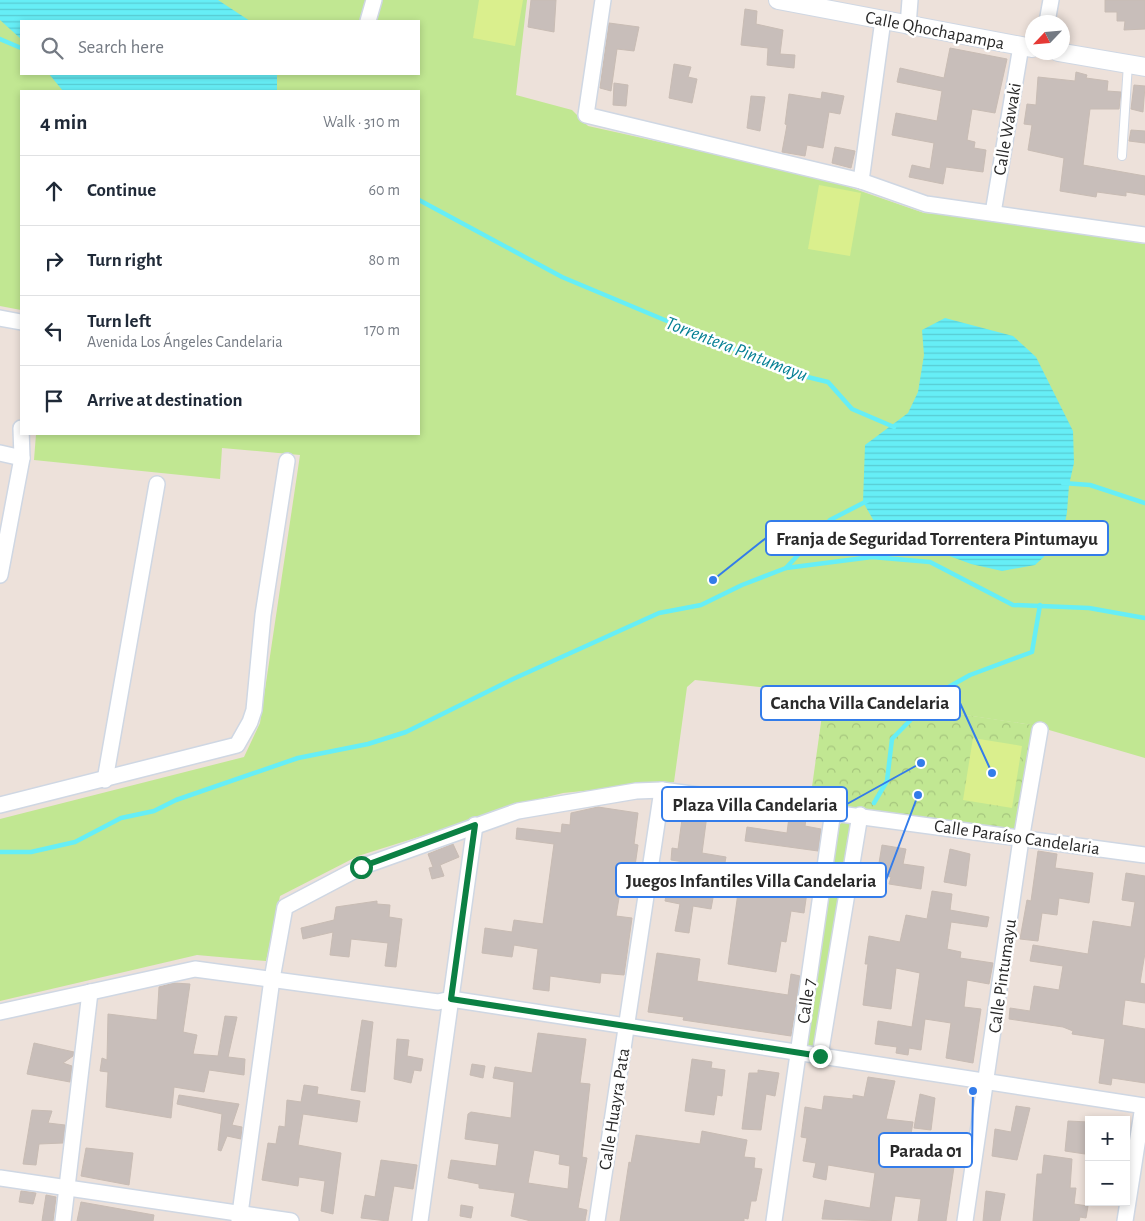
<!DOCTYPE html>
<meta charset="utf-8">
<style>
:root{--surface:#fff;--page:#f2f2f3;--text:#1f2937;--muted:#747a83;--line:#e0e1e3}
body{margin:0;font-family:"Alegreya Sans",sans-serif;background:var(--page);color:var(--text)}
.controls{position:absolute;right:15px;bottom:15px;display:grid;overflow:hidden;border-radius:0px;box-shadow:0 2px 8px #0003}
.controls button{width:45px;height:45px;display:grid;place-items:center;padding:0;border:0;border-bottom:1px solid var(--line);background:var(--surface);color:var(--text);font:25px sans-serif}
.compass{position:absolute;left:1025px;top:15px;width:45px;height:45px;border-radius:50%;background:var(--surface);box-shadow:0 2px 8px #0003;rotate:244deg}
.stop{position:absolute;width:15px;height:15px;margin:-11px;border:4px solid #0b8043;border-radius:50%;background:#fff}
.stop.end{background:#0b8043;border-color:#fff;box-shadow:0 1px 5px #0008}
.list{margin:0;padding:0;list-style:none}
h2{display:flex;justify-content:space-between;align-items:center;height:65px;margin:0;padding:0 20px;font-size:21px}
h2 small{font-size:16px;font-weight:400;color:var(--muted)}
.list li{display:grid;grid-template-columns:32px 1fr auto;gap:15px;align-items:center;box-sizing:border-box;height:70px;padding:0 20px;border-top:1px solid var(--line)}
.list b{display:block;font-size:19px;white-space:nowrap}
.list p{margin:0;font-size:16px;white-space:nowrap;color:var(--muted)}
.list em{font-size:16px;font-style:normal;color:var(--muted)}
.icon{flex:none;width:28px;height:28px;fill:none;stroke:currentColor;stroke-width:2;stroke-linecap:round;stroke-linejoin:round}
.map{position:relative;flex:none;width:1145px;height:1221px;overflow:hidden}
.search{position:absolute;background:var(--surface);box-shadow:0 2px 8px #0003;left:20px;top:20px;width:400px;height:55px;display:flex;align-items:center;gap:12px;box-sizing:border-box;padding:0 18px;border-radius:0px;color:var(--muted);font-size:19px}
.panel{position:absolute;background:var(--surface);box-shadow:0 2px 8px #0003;left:20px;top:90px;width:400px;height:345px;border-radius:0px}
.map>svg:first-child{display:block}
.grass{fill:#c1e792;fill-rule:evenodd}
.park{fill:url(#park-crowns)}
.pitch{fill:#daef8d}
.water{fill:url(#water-rules)}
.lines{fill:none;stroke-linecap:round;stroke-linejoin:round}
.stream{stroke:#66eef6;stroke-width:4.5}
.building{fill:#c8beba;stroke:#c8bcb4;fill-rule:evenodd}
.service-casing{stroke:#cfd7e3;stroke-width:10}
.minor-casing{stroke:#cfd7e3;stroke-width:18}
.tertiary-casing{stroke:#cfd7e3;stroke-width:20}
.service{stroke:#fff;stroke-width:8}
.minor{stroke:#fff;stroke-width:15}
.tertiary{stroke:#fff;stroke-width:18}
.route{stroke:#0b8043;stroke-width:6}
.labels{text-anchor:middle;stroke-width:5;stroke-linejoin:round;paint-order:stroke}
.street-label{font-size:18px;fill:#292929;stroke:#fff}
.water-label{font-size:19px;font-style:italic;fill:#068094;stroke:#fff}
.leader{fill:none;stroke:#337cea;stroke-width:2}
.callout-dot{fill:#337cea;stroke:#fff;stroke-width:2}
.callout{fill:#fff;stroke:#337cea;stroke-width:2}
.callout-label{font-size:19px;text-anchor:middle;font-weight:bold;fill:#292929}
</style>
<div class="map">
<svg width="1145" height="1221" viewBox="0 0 1145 1221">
<defs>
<pattern id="park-crowns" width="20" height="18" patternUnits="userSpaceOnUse" patternTransform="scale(1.25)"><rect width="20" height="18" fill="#c1e792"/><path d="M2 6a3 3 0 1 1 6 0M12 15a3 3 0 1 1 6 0" fill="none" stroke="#a6c67e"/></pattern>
<pattern id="water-rules" width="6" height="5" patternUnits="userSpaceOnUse" patternTransform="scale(1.25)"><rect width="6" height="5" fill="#66eef6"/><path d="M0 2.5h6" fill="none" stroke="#58ccd3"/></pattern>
</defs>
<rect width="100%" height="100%" fill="#ede1da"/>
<g class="grass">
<path d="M0,0h527l-11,95 56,15 16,16 235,52 101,35 76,6 145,25v514l-113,-33 -207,-31 -130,-14 -8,7 -13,95 -111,11 -20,5 -185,58 -78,40 -14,65 -69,-6 -197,46v-182l244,-62 16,-34 40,-268 -78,-7 -2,31 -186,-19 2,-26h383v-343h-398v219l-21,-4zM21,21h398v53h-398z"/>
<path d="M843,822h6l3,5 -37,221 -9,-1 33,-222z"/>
</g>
<path class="park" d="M825,694l208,31 -17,105 -206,-29z"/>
<g class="pitch">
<path d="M479,0h44l-8,46 -42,-8z"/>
<path d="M819,185l42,8 -11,63 -42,-7z"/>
<path d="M973,738l49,8 -10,62 -49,-8z"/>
</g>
<g class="water">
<path d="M0,0h218l32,21h-229v18l-21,-19z"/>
<path d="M49,74h228v17h-214z"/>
<path d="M945,318l68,18 23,21 37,74 1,32 -5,22 -2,27 -5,28 -27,25 -33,6 -31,-7 -92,-34 -16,-28 2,-57 43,-32 10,-21 6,-37 -2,-25z"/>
</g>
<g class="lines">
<g class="stream">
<path d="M0,39l21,9"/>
<path d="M419,200l143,77 229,96 37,9 24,27 42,18"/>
<path d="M1063,483l27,2 55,18"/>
<path d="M786,568l86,-11 58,5 83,43 76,3 56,10"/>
<path d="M874,803l13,-22 5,-42 44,-45 34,-19 62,-23 8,-47"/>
<path d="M0,852h31l44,-10 46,-24 33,-7 22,-11 122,-42 70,-14 38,-12 107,-53 146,-66 42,-8 41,-20 44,-17 44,-48 37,-19"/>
</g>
</g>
<g class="building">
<path d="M531,0h25l-2,32 -26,-5z"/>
<path d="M1105,0h40v29l-21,1 1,-9h-8v-9h-12z"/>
<path d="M745,9l12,2 -1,13 27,6 -3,24 15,1 -1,13 -27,-3 1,-17 -27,-3z"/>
<path d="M609,23l30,4 -5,24 -17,-2 -6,42 -11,-3z"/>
<path d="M950,48l57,11 -12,54 -23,-4 -5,31 8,2 -1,6 12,2 -3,22 -37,-5 -3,17 -34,-7 3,-12 18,4 4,-26 -42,-8 4,-22 41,8 5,-30 -45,-9 3,-14 44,10z"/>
<path d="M674,64l17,3 -3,10 9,2 -5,24 -23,-5z"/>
<path d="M1076,72l11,3 -1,3 22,3 -1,10 14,1 -2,17h-29l-7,56 62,11v19l-19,-3v4l-29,-4 -1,5 -36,-6 4,-33 -36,-8 4,-25 -8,-1 3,-20 9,1 2,-28 37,4z"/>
<path d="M614,83l14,2 -2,21 -13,-1z"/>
<path d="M1134,85l11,1 -2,26 -12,-3z"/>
<path d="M822,92l22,4 -4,18 -11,-2 -6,36 -16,-3 -2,11 -23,-4 5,-27 -2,-1 4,-30 32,5z"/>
<path d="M751,96l14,1 -5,34 -13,-3z"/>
<path d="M1131,130l14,1v12l-16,-2z"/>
<path d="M835,147l20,4 -4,17 -19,-5z"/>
<path d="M598,807l40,6 -4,31 4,1 -7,49 -11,-2 -4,24 16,2 -8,57 -23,-2 -1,10 -50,-7 -1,15 -16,-2 5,-40 -24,-4 -2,12 -30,-4 3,-25 27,4 2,-12 29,4 11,-80 -38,-5 1,-11 44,5 1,-9 8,1 1,-12z"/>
<path d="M683,812l24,3 -5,38 24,4 -2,11 -53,-8 1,-12 6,1z"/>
<path d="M789,817l17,2 -1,7 16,3 -3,22 -73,-10 2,-14 40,6z"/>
<path d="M453,844l6,13 -19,8 4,11 -12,3 -3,-11 4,-1 -5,-13z"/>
<path d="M882,845l24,4 -3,15 21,3 -3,22 -32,-5 2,-7 -14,-2z"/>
<path d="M950,849l20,5 -4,32 -22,-4z"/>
<path d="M1038,851l19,3 -2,14 38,5 -4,30 -30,-5 -2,17 -15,-2 -4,28 -18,-2 7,-39 4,1z"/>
<path d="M763,863l47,8 -6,42 -13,-2 -5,31 -5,-1 -5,31 -48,-8 10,-71 20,3z"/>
<path d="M1126,873l19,3v77l-5,30 5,1v19l-20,-3 -3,25 23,4v54l-33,-5 -1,7 -12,-2 6,-44 -33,-5 1,-3 -10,-4 -54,-8 1,-11 20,3 4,-25 25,4 4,-24 -33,-5 3,-16 55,9 5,-33 38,6 4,-25 -13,-2z"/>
<path d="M667,890l46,8 -2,11 -18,-3 -4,27 -14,-2 5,-27 -15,-3z"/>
<path d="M932,891l20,3 -2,16 39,7 -2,10 -36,-5 -4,27 14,3 -1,6 33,5 -4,21 -22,-4 -3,27 17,2 -8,54 -27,-5 5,-35 -26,-4 -4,31 -12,-2 -1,7 -12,-2 1,-6 -22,-3 3,-23 34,6 8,-54 -24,-5 -5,41 -28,-4 5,-41h-3l4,-28 31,6 6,-27 21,4z"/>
<path d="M377,901v3l13,1 -1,12 13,2 -6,48 -11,-1 3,-23 -37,-4 -2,18 -19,-2 3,-23 -30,7 -2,-11 33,-8 2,-13z"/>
<path d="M657,953l43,6 -3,22 91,14 3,-21 9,2 -9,60 -108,-16 1,-3 -36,-5z"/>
<path d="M174,983l16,1 -7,48 14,3 -4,19 25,2 7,-40 12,1 -9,40 17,2 -1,16 -35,-5 -5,22 -30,-5 -3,31 -65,-11 2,-35 -8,-1 2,-13 5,2 1,-46 49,6 2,-33z"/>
<path d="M362,1020l11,2 -8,70 -14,-2z"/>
<path d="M538,1033l48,6 -6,44 10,1 -8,73 5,1 -9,50 9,2 -2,11h-54l-20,-5 4,-23 -36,-5v-4l-31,-6 3,-18 45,6 3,-22 -34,-5 3,-25 3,-2 40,6 3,-36 -21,-4 2,-11 37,6zM534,1150l26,5 -1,9 11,2 -2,23 -40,-6z"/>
<path d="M397,1039l12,1 -2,16 16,3 -2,12 -7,-1 -3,13 -17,-4z"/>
<path d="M34,1043l40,9 -1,4 -10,7 9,3 -2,16 -43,-8z"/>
<path d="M692,1059l20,3 -1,6 14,2 -3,26 -5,-1 -3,20 -29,-4z"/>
<path d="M472,1064l13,2 -2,12 -13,-3z"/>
<path d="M758,1070l21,3 -4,23 -9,-2 -5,36 -19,-1 7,-56h9z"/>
<path d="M868,1077l27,4 -9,38 27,3 -2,12 -17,-3 -5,29 65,7 -8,54h-28l3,-22 -26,-3 -4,25 -69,-2 3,-19 45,8 5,-35 -47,-8 -2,15 -13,-3 3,-14 -13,-2 4,-23 -6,-1 4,-30 17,3 2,-14 29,3v-4l11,2z"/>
<path d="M304,1085l14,2 -1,7 43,7 -3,21 -54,-8 -5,31 43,8 -8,61 -12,-3 4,-30 -26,-4 -1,9 -36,-6 6,-37 8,1 3,-18 6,1 2,-27 14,2z"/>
<path d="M920,1094l15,4 -4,32 -17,-2z"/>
<path d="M179,1095l60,9 -7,21 10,2 -1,12 -14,-3 -6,15 -3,-1 4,-36 -45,-10z"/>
<path d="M1016,1106l14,2 -13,52 -25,-4 3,-27 16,3z"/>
<path d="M32,1110l20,1 -4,12 17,2 -2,18 -24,1 -3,21 -13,-1z"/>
<path d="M1068,1121l21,1 -4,32 -20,-3z"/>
<path d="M702,1131l45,9 -3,17 11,1 -1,10 8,1 -6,32h-5l-3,18 -4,-1v3h-124l7,-46 2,-13 2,1 5,-28 64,9z"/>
<path d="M86,1148l47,5 -4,32 -48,-9z"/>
<path d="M1044,1155l28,4 -2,29h6l-2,16 14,2 -2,12 -6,-1 -1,4h-46l4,-47h5z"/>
<path d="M381,1160l36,5 -4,24 -19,-3 -6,35 -27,-3 4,-23 10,2z"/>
<path d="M21,1191l15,2 -3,11 -14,-2z"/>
<path d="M986,1191l19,3 -5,27h-17z"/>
<path d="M46,1195l10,2 -3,24h-11z"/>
<path d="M81,1202l73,13 -1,6h-76z"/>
<path d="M461,1205l12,2 -2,11 -11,-2z"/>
</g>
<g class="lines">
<g class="service-casing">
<path id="service" d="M1122,156l6,-92"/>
</g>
<g class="minor-casing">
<g id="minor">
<path d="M603,0l-17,115 275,66 65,23 219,31"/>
<path d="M368,21l6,-21"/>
<path d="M1047,22l4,-22"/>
<path d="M908,26l2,-26"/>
<path d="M861,181l22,-161"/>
<path d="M993,213l28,-167"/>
<path d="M0,318l21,4"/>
<path d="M0,453l22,5"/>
<path d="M0,575l22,-117 -1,-30"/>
<path d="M105,780l52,-296"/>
<path d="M0,805l237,-60 13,-23 4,-12 9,-95 24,-154"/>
<path d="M0,1012l195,-43 243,33 13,-3 694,107"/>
<path d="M820,1056l40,-241"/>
<path d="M0,1178l291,43"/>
<path d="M63,1221l27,-229"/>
<path d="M239,1221l33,-242 13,-72 76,-40 157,-56 118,-20 26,-1 483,65"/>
<path d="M420,1221l55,-396"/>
<path d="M597,1221l65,-431"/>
<path d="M774,1221l59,-410"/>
<path d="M965,1221l55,-375 20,-116"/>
<path d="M1125,1221l18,-115"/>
</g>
</g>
<g class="tertiary-casing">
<g id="tertiary">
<path d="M778,0l254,48"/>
<path d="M1058,52l87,15"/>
</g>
</g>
<use href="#service" class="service"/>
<use href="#minor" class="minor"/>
<use href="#tertiary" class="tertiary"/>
</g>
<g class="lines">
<path class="route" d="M361,867l114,-42 -24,174 369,57"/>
</g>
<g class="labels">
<g class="street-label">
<text transform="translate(935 30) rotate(11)" y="6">Calle Qhochapampa</text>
<text transform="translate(1007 129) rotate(-80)" y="6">Calle Wawaki</text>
<text transform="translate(1017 837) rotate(8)" y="6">Calle Paraíso Candelaria</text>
<text transform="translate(1002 976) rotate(-82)" y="6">Calle Pintumayu</text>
<text transform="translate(806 1001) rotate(-82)" y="6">Calle 7</text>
<text transform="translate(614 1109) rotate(-81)" y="6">Calle Huayra Pata</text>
</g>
<g class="water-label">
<text transform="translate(737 348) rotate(21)" y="7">Torrentera Pintumayu</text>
</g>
</g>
<path class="leader" d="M713 580L766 538M992 773L960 703M921 763L847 804M918 795L886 880M973 1091L972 1150"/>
<g class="callout-dot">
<circle cx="713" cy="580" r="5"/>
<circle cx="992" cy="773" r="5"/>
<circle cx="921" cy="763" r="5"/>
<circle cx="918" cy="795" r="5"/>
<circle cx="973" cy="1091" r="5"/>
</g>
<g class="callout">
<rect x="766" y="521" width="342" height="34" rx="5"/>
<rect x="761" y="686" width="199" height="34" rx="5"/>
<rect x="662" y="787" width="185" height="34" rx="5"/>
<rect x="616" y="863" width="270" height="34" rx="5"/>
<rect x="879" y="1133" width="93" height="34" rx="5"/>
</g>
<g class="callout-label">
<text x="937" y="545">Franja de Seguridad Torrentera Pintumayu</text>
<text x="860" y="709">Cancha Villa Candelaria</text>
<text x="755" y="811">Plaza Villa Candelaria</text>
<text x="751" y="887">Juegos Infantiles Villa Candelaria</text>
<text x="926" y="1157">Parada 01</text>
</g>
</svg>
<div class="controls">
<button>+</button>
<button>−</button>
</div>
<svg class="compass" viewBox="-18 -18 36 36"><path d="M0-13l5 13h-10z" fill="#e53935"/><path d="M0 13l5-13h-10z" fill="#747a83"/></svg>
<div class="stop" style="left:361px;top:867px"></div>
<div class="stop end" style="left:820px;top:1056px"></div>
<div class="search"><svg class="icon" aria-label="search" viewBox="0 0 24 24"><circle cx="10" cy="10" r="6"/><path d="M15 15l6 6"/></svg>Search here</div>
<section class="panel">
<h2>4 min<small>Walk · 310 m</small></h2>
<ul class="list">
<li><svg class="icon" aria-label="ahead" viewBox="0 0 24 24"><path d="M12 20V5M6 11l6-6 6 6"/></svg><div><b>Continue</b></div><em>60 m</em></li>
<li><svg class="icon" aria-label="right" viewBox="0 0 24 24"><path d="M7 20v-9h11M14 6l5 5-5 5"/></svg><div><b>Turn right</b></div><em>80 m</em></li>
<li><svg class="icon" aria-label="left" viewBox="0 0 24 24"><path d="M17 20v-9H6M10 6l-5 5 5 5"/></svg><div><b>Turn left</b><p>Avenida Los Ángeles Candelaria</p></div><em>170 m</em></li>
<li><svg class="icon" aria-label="arrive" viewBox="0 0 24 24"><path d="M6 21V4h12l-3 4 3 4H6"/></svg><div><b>Arrive at destination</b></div></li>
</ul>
</section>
</div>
